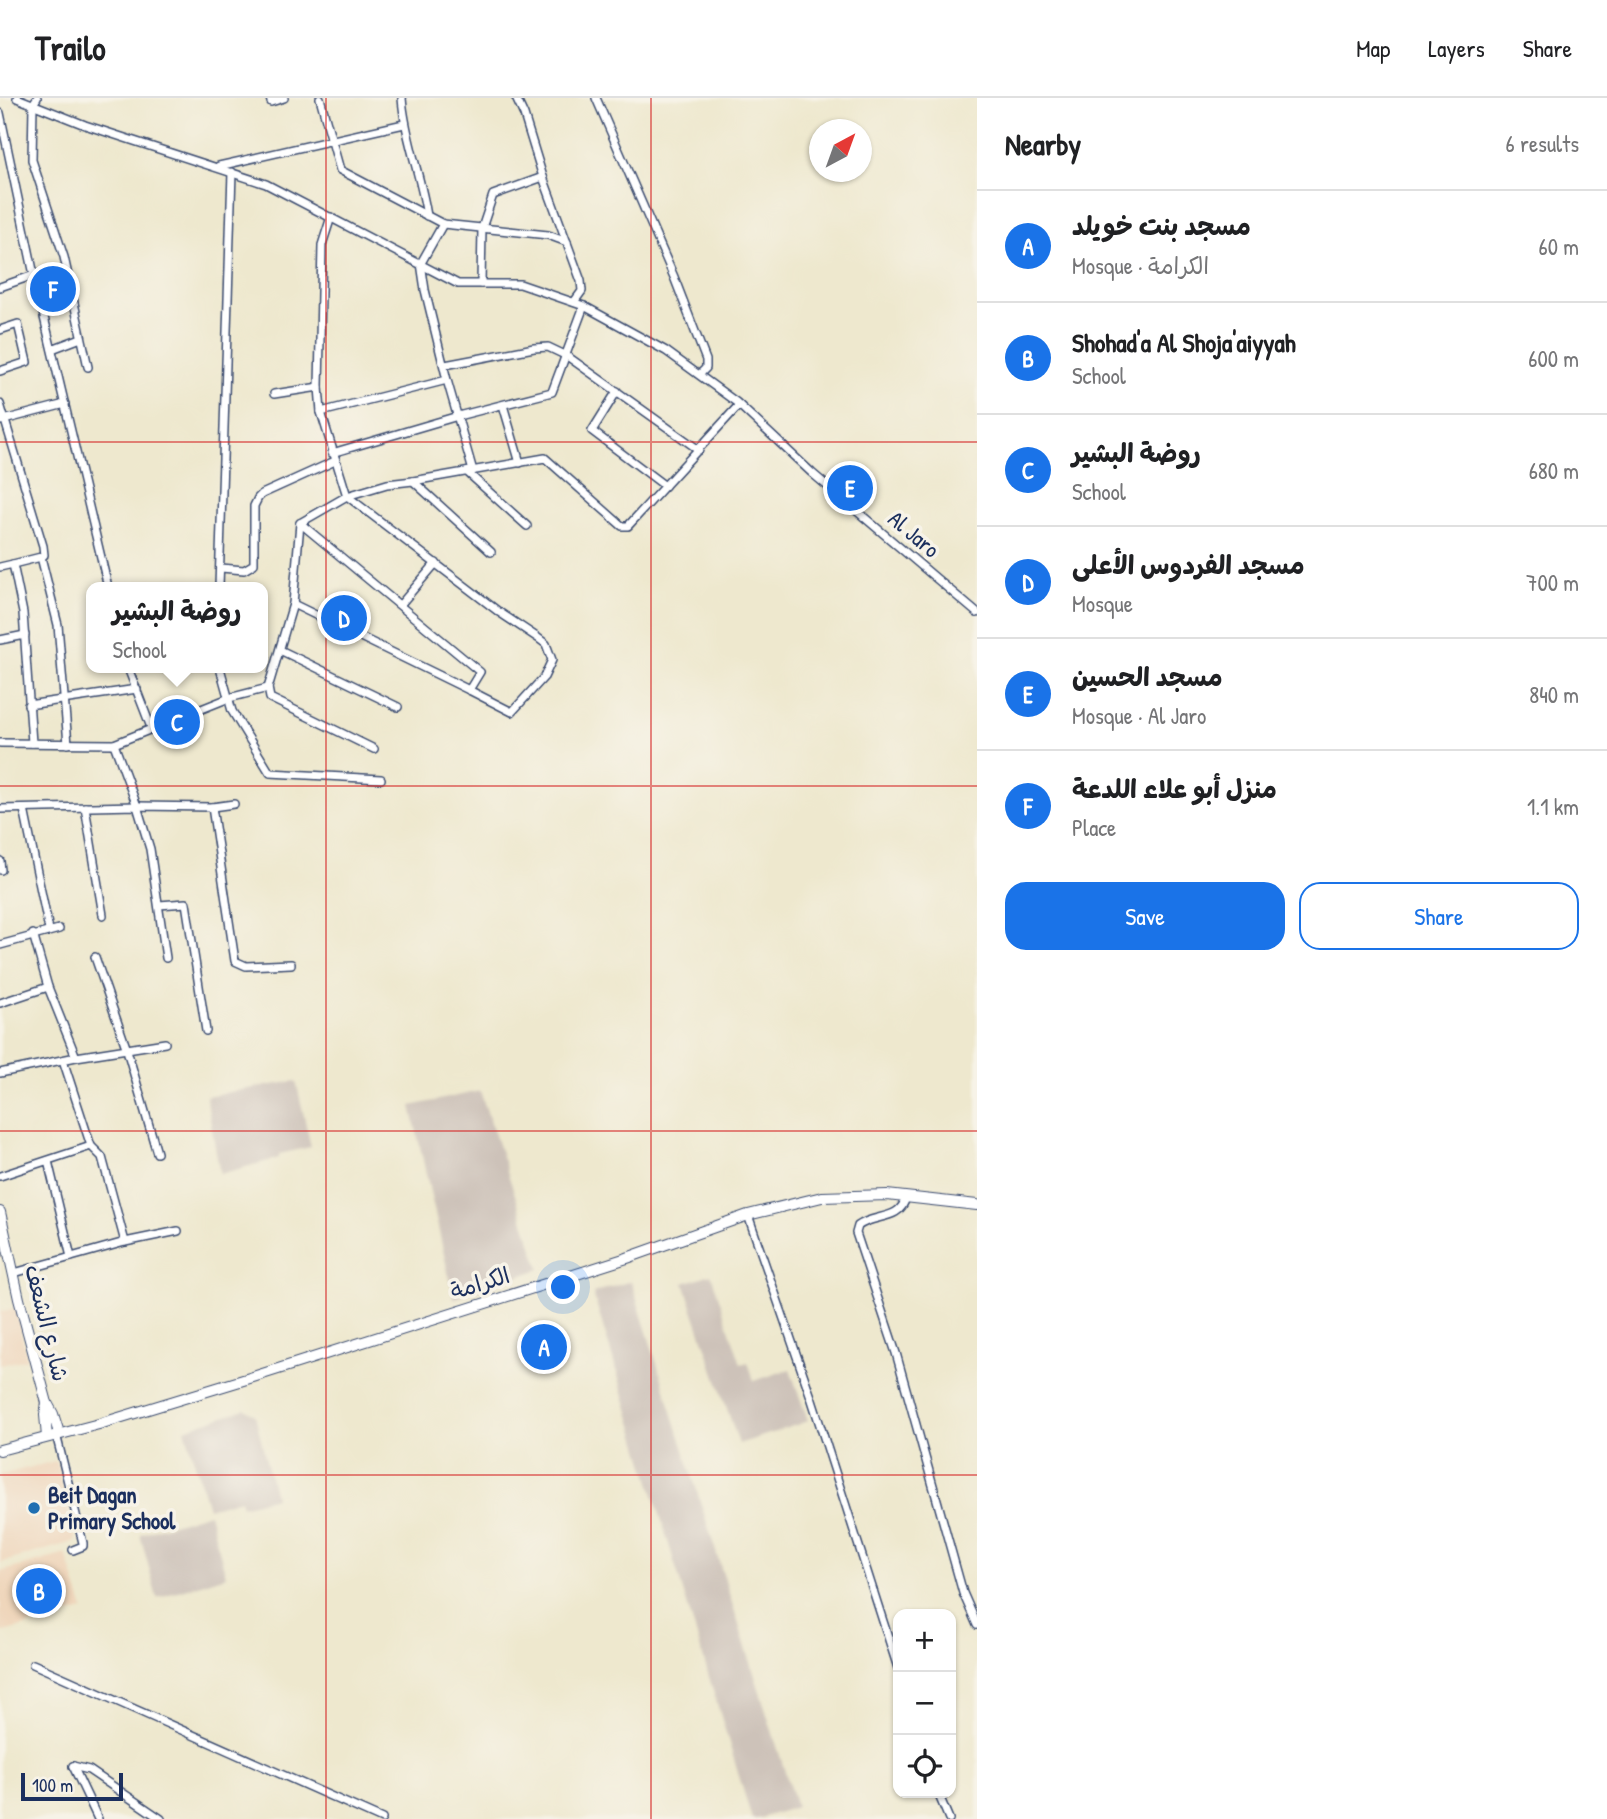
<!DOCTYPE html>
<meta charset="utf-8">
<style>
:root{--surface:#fff;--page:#f2f2f2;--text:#202124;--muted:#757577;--line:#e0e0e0;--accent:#1a73e8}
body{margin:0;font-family:"Patrick Hand","Playpen Sans Arabic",sans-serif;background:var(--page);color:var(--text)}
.controls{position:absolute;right:21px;bottom:21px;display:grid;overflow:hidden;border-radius:14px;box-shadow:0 2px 5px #0004}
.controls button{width:63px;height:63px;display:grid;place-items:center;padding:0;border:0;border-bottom:2px solid var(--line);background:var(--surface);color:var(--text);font:35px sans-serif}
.compass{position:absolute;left:809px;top:21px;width:63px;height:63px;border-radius:50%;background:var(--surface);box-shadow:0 2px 5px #0004;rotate:41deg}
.scale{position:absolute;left:21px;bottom:18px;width:102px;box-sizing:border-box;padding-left:7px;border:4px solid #1b2f5e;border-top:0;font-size:19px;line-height:24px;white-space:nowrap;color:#1b2f5e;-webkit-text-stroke:5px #f7f3e8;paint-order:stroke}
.you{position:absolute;left:564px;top:1190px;width:24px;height:24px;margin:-18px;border:5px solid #fff;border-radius:50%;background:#1a73e8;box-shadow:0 0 0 10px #1a73e833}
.badge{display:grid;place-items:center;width:46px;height:46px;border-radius:50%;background:var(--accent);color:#fff;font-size:23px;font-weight:700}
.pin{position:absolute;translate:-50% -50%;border:4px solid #fff;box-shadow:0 2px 7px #0006}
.popup{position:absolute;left:86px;top:484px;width:182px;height:91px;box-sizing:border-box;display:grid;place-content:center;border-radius:14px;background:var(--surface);filter:drop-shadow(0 2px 5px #0005);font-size:23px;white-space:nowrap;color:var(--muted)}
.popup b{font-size:26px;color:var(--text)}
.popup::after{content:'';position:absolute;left:50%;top:100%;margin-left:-14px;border:14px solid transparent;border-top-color:var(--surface)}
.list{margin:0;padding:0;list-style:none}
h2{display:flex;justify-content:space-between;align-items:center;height:91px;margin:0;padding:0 28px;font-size:30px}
h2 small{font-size:23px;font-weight:400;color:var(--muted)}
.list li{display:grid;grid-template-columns:46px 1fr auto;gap:21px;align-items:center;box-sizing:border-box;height:112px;padding:0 28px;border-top:2px solid var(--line)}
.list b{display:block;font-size:26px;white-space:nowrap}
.list p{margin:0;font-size:23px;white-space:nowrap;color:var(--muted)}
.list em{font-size:23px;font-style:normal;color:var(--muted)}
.actions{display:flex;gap:14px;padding:21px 28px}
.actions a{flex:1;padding:16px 0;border:2px solid var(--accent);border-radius:21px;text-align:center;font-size:24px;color:var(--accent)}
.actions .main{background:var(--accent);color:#fff}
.icon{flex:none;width:38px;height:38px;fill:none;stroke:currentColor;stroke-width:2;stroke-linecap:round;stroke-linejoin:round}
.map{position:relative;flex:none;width:977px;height:1721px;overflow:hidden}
header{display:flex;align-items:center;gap:42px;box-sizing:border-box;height:98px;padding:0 35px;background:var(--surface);border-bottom:2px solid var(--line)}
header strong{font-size:33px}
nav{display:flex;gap:38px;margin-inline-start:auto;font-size:24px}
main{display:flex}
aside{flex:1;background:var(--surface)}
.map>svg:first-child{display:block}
.built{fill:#efd6bb}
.industrial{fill:#cdc2b9}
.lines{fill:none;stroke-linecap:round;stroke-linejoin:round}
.street-casing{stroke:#3b4b6f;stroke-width:10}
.secondary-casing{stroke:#3b4b6f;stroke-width:12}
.street{stroke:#fff;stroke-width:7}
.secondary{stroke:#fff;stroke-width:10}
.grid{fill:none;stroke:#d62828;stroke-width:2;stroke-opacity:0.55}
.poi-dot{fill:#1f6fb2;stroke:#f7f3e8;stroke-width:2.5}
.labels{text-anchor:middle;stroke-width:7;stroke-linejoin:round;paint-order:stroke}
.street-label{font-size:23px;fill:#1b2f5e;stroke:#f7f3e8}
.poi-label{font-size:23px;font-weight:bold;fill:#1b2f5e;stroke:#f7f3e8;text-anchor:start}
</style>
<header>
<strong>Trailo</strong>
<nav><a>Map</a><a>Layers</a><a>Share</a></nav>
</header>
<main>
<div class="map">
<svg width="977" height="1721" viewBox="0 0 977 1721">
<rect width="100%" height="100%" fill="#f7f3e8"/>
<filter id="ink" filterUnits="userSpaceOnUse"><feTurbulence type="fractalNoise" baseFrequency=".0143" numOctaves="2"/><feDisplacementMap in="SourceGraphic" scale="14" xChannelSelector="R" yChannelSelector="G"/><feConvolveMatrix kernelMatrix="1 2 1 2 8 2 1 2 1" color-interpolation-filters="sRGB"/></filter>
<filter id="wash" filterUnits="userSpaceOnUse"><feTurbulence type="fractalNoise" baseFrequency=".00686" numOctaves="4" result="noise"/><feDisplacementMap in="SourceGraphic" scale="28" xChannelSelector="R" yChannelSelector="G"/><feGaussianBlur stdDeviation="1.57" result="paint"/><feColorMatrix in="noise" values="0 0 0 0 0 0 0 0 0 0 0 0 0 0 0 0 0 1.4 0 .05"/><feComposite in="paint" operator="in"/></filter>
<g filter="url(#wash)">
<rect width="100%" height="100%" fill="#eee8ce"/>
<g class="built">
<path d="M16,1211l11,50 -27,6v-54z"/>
<path d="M56,1363l20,80 -76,22v-88z"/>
<path d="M66,1456l18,56 -84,23v-61z"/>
</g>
<g class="industrial">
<path d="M296,983l15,66 -32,7v4l-59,16 -14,-78z"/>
<path d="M480,993l60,178 -86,30 -43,-193z"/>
<path d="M711,1176l30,90 7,-2 6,19 36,-12 18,52 -69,23 -55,-161z"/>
<path d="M631,1183l165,526 -39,12h-5l-159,-526z"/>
<path d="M245,1311l10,6 20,82 -33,9 -2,-7 -32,9 -23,-79z"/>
<path d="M209,1415l17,63 -69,22 -17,-64z"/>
</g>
</g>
<g filter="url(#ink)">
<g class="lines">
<g class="street-casing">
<g id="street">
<path d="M17,0l68,27 181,59 192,100h62l64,22 82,45 70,51 76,71 165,140"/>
<path d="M37,0l-4,6 -1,56 32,97 24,110"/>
<path d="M270,0l1,4 13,-4"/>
<path d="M320,0l20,72 103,54 -22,39 4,27 22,90 26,91"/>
<path d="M402,0c3,40 19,78 25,118"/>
<path d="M516,0l8,17 19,62 38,104 1,10 -8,11"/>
<path d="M596,0l78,179 32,83v8l-6,6"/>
<path d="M0,15l34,162 74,312"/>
<path d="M219,68l185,-42"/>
<path d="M331,119l-9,28 -3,142 2,25 26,84 152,116 39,26 8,6 6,16 -8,17 -32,35 -43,-22"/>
<path d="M443,126l105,11 19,7"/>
<path d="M481,186l1,-56 11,-33 50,-18"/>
<path d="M0,189l34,-12"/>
<path d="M0,232l18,-6 9,38 -27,9"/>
<path d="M52,251l29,-11"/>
<path d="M445,267l89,-17 14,-1 19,9 132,94"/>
<path d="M617,293l-25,40 73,55"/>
<path d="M274,296l45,-7"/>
<path d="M0,306l43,142 1,9 -3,2 17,68 10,119"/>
<path d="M503,307l17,58"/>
<path d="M321,314l126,-32"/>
<path d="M0,323l65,-17"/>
<path d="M332,355l126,-37 94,-24 32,-86"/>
<path d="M467,374l60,54"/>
<path d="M413,383l78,71"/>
<path d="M13,466l28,-7"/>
<path d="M0,469l13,-3 10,49 9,130"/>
<path d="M221,470l23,2 10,-6v-58l4,-8 4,-4 73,-33"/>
<path d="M219,489l13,-415"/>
<path d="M293,506l176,86 11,-18 -180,-149"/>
<path d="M400,507l36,-42"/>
<path d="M0,542l25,-5"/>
<path d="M280,552l118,57"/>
<path d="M128,570l24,62"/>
<path d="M220,570l12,43 38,62 111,6"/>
<path d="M28,607l109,-16"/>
<path d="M0,645l114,1 115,-46 39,-10"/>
<path d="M114,646l23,62 13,43 16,109"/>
<path d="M374,651l-104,-51 -2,-10 25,-84 7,-81 47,-27 40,-12 26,-3 132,-23 77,68h6l111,-121"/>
<path d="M85,709l18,108"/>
<path d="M212,709l23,154 11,5 45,-2"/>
<path d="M0,711l137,-3 75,1 22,-3"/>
<path d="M24,711l25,121"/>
<path d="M0,763l1,9"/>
<path d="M159,807l27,-2 20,128"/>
<path d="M33,836l15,53 28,70"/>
<path d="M0,847l59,-16"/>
<path d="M95,859l32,93 30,103"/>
<path d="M0,905l48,-16"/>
<path d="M63,962l28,86 11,11 23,85 53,-11"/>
<path d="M0,975l76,-16 89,-14"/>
<path d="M48,1063l23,96"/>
<path d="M0,1078l91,-30"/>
<path d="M906,1099c-6,25 -32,16 -48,29l-2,7 40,120 67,240 14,32"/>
<path d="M748,1117l63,182 87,271"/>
<path d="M14,1175l111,-31"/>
<path d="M56,1336l27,109v3l-10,4"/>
<path d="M33,1566l349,155"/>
<path d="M73,1668l16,4 72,49"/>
<path d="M73,1668l25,53"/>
<path d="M938,1695l11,26"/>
</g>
</g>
<g class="secondary-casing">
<g id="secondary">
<path d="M0,1114l19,87 28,104"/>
<path d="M47,1339l-2,-22 2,-12 6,11 6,19"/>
<path d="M0,1352l99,-26 154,-47 374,-119 121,-43 74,-18 65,-2 90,10"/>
</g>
</g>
<use href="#street" class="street"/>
<use href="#secondary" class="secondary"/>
</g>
</g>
<path class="grid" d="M326,0v1721M651,0v1721M0,344h977M0,688h977M0,1033h977M0,1377h977"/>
<circle class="poi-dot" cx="34" cy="1410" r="7"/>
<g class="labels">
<g class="street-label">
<text transform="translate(914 436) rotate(40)" y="8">Al Jaro</text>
<text transform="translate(480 1185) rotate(-17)" y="8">الكرامة</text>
<text transform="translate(47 1225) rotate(76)" y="8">شارع الشعف</text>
</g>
<g class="poi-label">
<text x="48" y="1405">Beit Dagan<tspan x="48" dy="26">Primary School</tspan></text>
</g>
</g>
</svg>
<div class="controls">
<button>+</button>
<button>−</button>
<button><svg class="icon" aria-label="locate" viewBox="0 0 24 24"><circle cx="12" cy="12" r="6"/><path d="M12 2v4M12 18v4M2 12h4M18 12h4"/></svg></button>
</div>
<svg class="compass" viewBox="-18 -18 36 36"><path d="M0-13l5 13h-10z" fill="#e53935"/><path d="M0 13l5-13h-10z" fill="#757577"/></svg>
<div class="scale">100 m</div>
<div class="you"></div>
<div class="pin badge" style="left:544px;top:1249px">A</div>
<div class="pin badge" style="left:39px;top:1493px">B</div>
<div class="pin badge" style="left:177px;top:624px">C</div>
<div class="popup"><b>روضة البشير</b>School</div>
<div class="pin badge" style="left:344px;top:520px">D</div>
<div class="pin badge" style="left:850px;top:390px">E</div>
<div class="pin badge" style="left:53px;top:191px">F</div>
</div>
<aside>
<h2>Nearby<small>6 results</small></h2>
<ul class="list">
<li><span class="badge">A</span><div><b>مسجد بنت خويلد</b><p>Mosque · الكرامة</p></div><em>60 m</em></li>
<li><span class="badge">B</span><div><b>Shohad'a Al Shoja'aiyyah</b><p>School</p></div><em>600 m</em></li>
<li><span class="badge">C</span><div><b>روضة البشير</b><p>School</p></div><em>680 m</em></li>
<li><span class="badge">D</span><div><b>مسجد الفردوس الأعلى</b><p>Mosque</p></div><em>700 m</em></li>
<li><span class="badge">E</span><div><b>مسجد الحسين</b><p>Mosque · Al Jaro</p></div><em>840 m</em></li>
<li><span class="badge">F</span><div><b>منزل أبو علاء اللدعة</b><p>Place</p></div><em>1.1 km</em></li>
</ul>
<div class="actions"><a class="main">Save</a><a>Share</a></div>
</aside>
</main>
